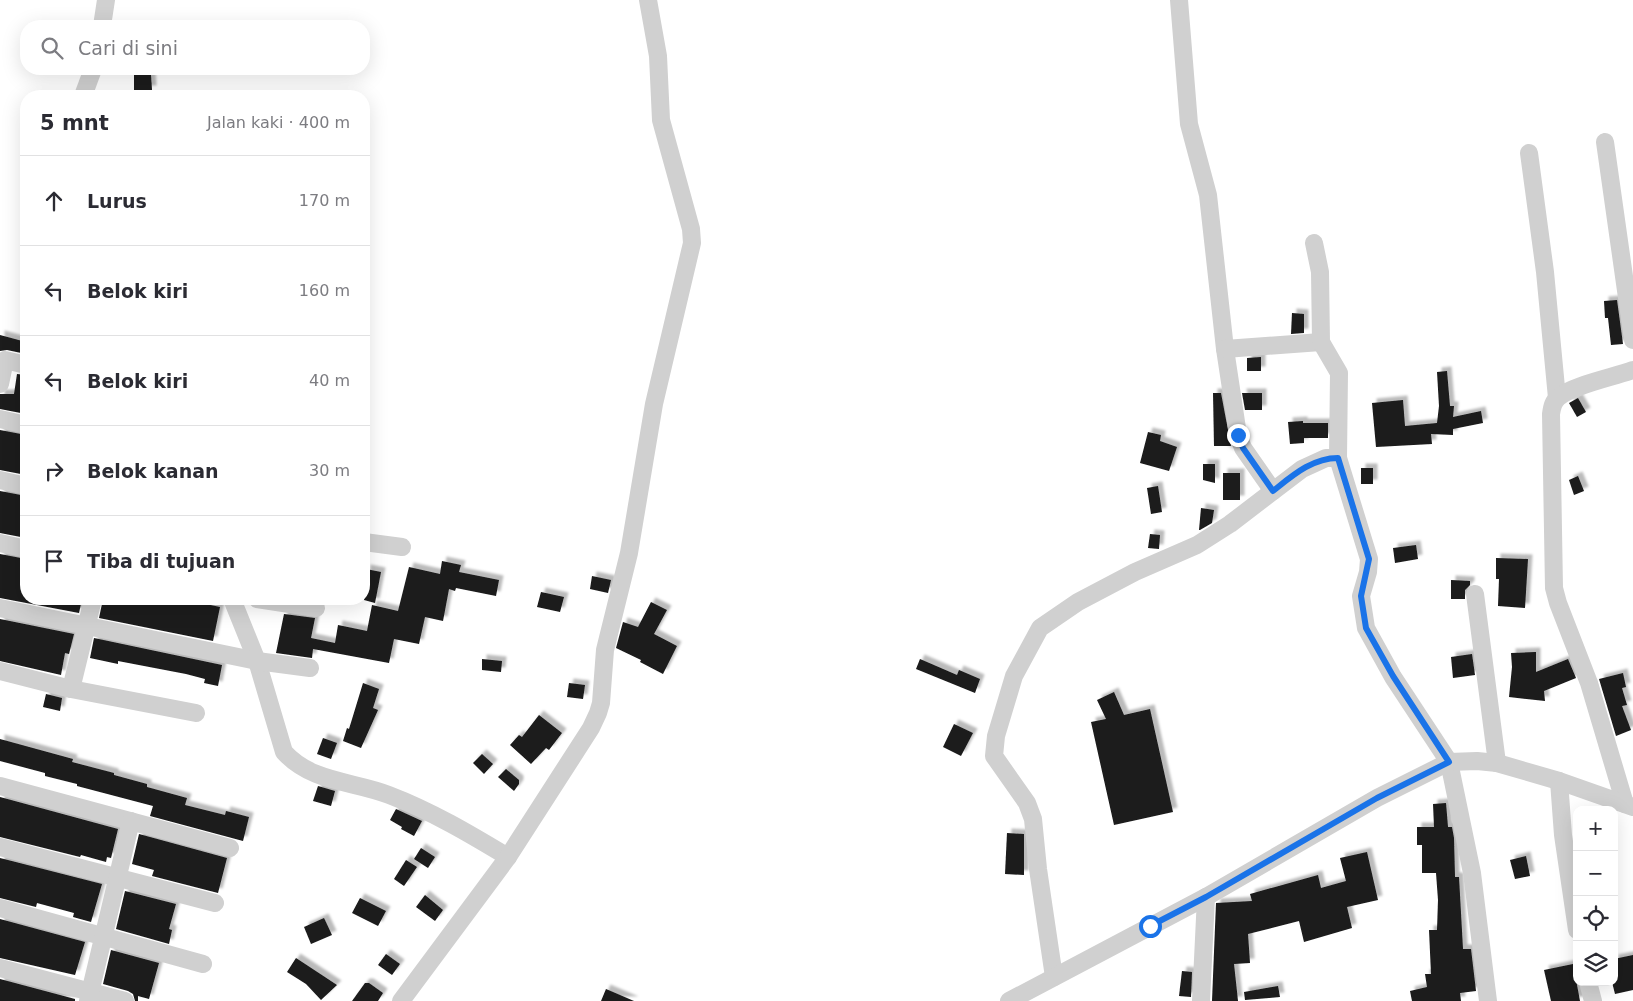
<!DOCTYPE html>
<html lang="id">
<meta charset="utf-8">
<style>
:root{--surface:#fff;--page:#f2f2f3;--text:#2b2b33;--muted:#7c7c81;--line:#e1e1e2}
body{margin:0;font-family:"DejaVu Sans",sans-serif;background:var(--page);color:var(--text)}
.controls{position:absolute;right:15px;bottom:15px;display:grid;overflow:hidden;border-radius:10px;box-shadow:0 5px 20px #0002}
.controls button{width:45px;height:45px;display:grid;place-items:center;padding:0;border:0;border-bottom:1px solid var(--line);background:var(--surface);color:var(--text);font:25px sans-serif}
.stop{position:absolute;width:15px;height:15px;margin:-11px;border:4px solid #1a73e8;border-radius:50%;background:#fff}
.stop.end{background:#1a73e8;border-color:#fff;box-shadow:0 1px 5px #0008}
.list{margin:0;padding:0;list-style:none}
h2{display:flex;justify-content:space-between;align-items:center;height:65px;margin:0;padding:0 20px;font-size:21px}
h2 small{font-size:16px;font-weight:400;color:var(--muted)}
.list li{display:grid;grid-template-columns:32px 1fr auto;gap:15px;align-items:center;box-sizing:border-box;height:90px;padding:0 20px;border-top:1px solid var(--line)}
.list b{display:block;font-size:19px;white-space:nowrap}
.list em{font-size:16px;font-style:normal;color:var(--muted)}
.icon{flex:none;width:28px;height:28px;fill:none;stroke:currentColor;stroke-width:2;stroke-linecap:round;stroke-linejoin:round}
.map{position:relative;flex:none;width:1633px;height:1001px;overflow:hidden}
.search{position:absolute;background:var(--surface);box-shadow:0 5px 20px #0002;left:20px;top:20px;width:350px;height:55px;display:flex;align-items:center;gap:12px;box-sizing:border-box;padding:0 18px;border-radius:20px;color:var(--muted);font-size:19px}
.panel{position:absolute;background:var(--surface);box-shadow:0 5px 20px #0002;left:20px;top:90px;width:350px;height:515px;border-radius:20px}
.map>svg:first-child{display:block}
.building{fill:#1a1a1a;filter:url(#shadow)}
.lines{fill:none;stroke-linecap:round;stroke-linejoin:round}
.minor{stroke:#d0d0d0;stroke-width:18}
.route{stroke:#1a73e8;stroke-width:6}
</style>
<div class="map">
<svg width="1633" height="1001" viewBox="0 0 1633 1001">
<defs>
<filter id="shadow"><feDropShadow dx="4.5" dy="-4.5" stdDeviation="1" flood-color="#0004"/></filter>
</defs>
<rect width="100%" height="100%" fill="#fff"/>
<g class="building">
<path d="M134,75h17l1,15h-18z"/>
<path d="M1617,300l6,44 -12,1 -3,-27h-3l-1,-17z"/>
<path d="M1292,313l12,1v19l-13,1z"/>
<path d="M0,335l26,7v12l-19,-4 -7,1z"/>
<path d="M1261,357v14h-14v-13z"/>
<path d="M1447,371l3,35h4l-1,11 28,-6 2,12 -30,6v6l-22,-1 1,10 -56,3 -4,-44 31,-3 2,26 32,-3 2,-17 -2,-34z"/>
<path d="M17,374l9,1v39l-26,-5v-15h14z"/>
<path d="M1213,393h8l10,53h-17z"/>
<path d="M1242,393h20v17h-17z"/>
<path d="M1578,398l8,14 -9,5 -8,-14z"/>
<path d="M1303,421v2h25v15h-24v5l-14,1 -2,-22z"/>
<path d="M0,430l26,5v40l-26,-5z"/>
<path d="M1148,432l13,3 -1,6 17,6 -8,24 -29,-8z"/>
<path d="M1203,464h12v19l-12,-3z"/>
<rect x="1361" y="468" width="12" height="16"/>
<rect x="1223" y="473" width="17" height="27"/>
<path d="M1578,476l6,15 -10,4 -5,-15z"/>
<path d="M1158,486l4,26 -11,2 -4,-26z"/>
<path d="M0,491l26,5v42l-26,-5z"/>
<path d="M1201,508l13,2 -2,13 -12,7h-1z"/>
<path d="M1150,534l10,1 -1,14 -11,-1z"/>
<path d="M1416,545l2,14 -23,4 -2,-15z"/>
<path d="M0,554l26,5v40h56l-3,14 -79,-15z"/>
<path d="M1496,558l32,1 -3,49 -27,-2 1,-27h-3z"/>
<path d="M442,561l19,4 -2,7 40,8 -3,16 -40,-8 -1,3 -6,-2 -6,32 -18,-4 -6,27 -25,-5 -5,24 -76,-14 -1,9 -36,-5 8,-39 31,4 -4,20 24,5 3,-18 29,6 5,-26 26,6 11,-44 31,7z"/>
<path d="M366,569l15,3 -6,31 -11,-3z"/>
<path d="M592,576l19,4 -3,13 -18,-4z"/>
<path d="M1451,580l19,1v4l-5,5v9h-14z"/>
<path d="M541,592l23,5 -4,15 -23,-5z"/>
<path d="M103,599h99l-1,4 19,4 -7,34 -114,-23z"/>
<path d="M651,602l16,8 -13,24 23,12 -14,28 -23,-12 1,-2 -25,-12 7,-26 15,5z"/>
<path d="M0,619l74,15 -5,20 -4,-1 -4,22 -61,-14z"/>
<path d="M94,638l128,27 -4,21 -14,-3 1,-4 -19,-5 -68,-13v3l-28,-6z"/>
<path d="M1536,652v20l32,-13 8,19 -32,13 1,10 -36,-4 3,-30 -1,-14z"/>
<path d="M1472,654l3,21 -22,3 -2,-21z"/>
<path d="M482,659l20,2 -1,11 -19,-2z"/>
<path d="M920,659l37,16 2,-5 21,9 -5,14 -59,-24z"/>
<path d="M1623,673l3,14 -4,1 5,17 -5,1 9,24 -15,6 -17,-57z"/>
<path d="M363,683l16,6 -6,19 5,2 -17,38 -18,-7 4,-13 2,1z"/>
<path d="M569,683l16,2 -2,14 -16,-2z"/>
<path d="M1114,692l10,23 26,-6 23,103 -59,13 -23,-103 15,-3 -9,-19z"/>
<path d="M46,694l16,4 -2,13 -17,-4z"/>
<path d="M539,715l23,18 -13,17 -3,-2 -15,16 -21,-19 9,-10 3,2z"/>
<path d="M954,724l19,9 -12,23 -18,-9z"/>
<path d="M323,738l14,5 -6,16 -14,-5z"/>
<path d="M0,739l73,20 -1,3 42,11v2l33,9v3l40,11 -2,7 40,10 1,-4 23,6 -6,24 -93,-25 3,-10 -76,-20v-2l-32,-8v-3l-45,-12z"/>
<path d="M482,754l11,10 -9,10 -11,-11z"/>
<path d="M506,769l13,11v4l-5,7 -16,-14z"/>
<path d="M318,786l17,5 -4,15 -18,-5z"/>
<path d="M0,797l118,32 -7,29 -4,-1 -1,5 -25,-7 -1,2 -80,-20z"/>
<path d="M1446,803l2,24h4l2,11 1,39h4l4,72h8l5,42 -16,2 1,8h-49l-2,-10 17,-4 -2,-13h6l-2,-44h8l1,-30 -2,-27h-14v-28h-5v-18h17l-1,-23z"/>
<path d="M396,809l26,12 -8,15 -13,-7 1,-2 -12,-7z"/>
<path d="M1007,833l17,1v41l-19,-1z"/>
<path d="M139,834l88,24 -9,35 -66,-17 2,-6 -22,-6z"/>
<path d="M421,848l14,9 -7,11 -14,-9z"/>
<path d="M1367,852l11,48 -31,7 5,21 -48,14 -5,-21 -51,13 2,29 -16,1 4,37h-26l4,-98 36,-2 -2,-7 68,-19 3,13 25,-7 -6,-23z"/>
<path d="M1526,856l4,20 -15,3 -5,-19z"/>
<path d="M0,858l102,26 -11,38 -18,-5 1,-4 -37,-10 -1,4 -36,-9z"/>
<path d="M406,860l11,7 -13,19 -10,-7z"/>
<path d="M125,891l51,13 -7,25 3,1 -3,14 -53,-15z"/>
<path d="M425,895l18,15 -8,11 -19,-14z"/>
<path d="M360,898l26,13 -8,15 -26,-13z"/>
<path d="M324,918l8,17 -21,9 -7,-17z"/>
<path d="M0,919l85,23 -10,33 -75,-17z"/>
<path d="M111,950l48,13 -10,36 -11,-3v5h-3l-2,-7 -5,-3 -25,-7z"/>
<path d="M386,954l14,10 -8,11 -14,-10z"/>
<path d="M1633,955v35l-18,4 -3,-12h2v-23z"/>
<path d="M296,958l41,27 -16,15 -15,-16 -19,-12z"/>
<path d="M1573,964l7,37h-29l-7,-31z"/>
<path d="M1182,971l10,1 -1,25 -12,-1z"/>
<path d="M0,979l75,20v2h-75z"/>
<path d="M365,983h4l14,10 -5,8h-26z"/>
<path d="M1278,986l2,11 -35,3 -1,-8z"/>
<path d="M606,989l28,12h-33z"/>
</g>
<g class="lines">
<g class="minor">
<path d="M1179,0l10,124 19,71 17,154 13,86 5,13 30,43"/>
<path d="M102,26l4,-26"/>
<path d="M83,96l10,-27"/>
<path d="M1605,142l28,198"/>
<path d="M1529,153l16,119 12,126"/>
<path d="M1225,349l96,-7"/>
<path d="M0,384l5,-24 21,5"/>
<path d="M0,419l26,6"/>
<path d="M1338,458l31,101 -1,13 -7,24 5,32 27,49 56,85 23,111 16,128"/>
<path d="M0,480l26,6"/>
<path d="M364,542l38,5"/>
<path d="M0,543l26,6"/>
<path d="M1475,594l22,169"/>
<path d="M232,599l25,62 27,91c28,31 70,29 105,43 42,16 81,39 119,62"/>
<path d="M257,599l59,9"/>
<path d="M0,608l257,53 53,7"/>
<path d="M0,671l71,18 125,24"/>
<path d="M71,689l22,-90"/>
<path d="M1559,781l4,54 14,95"/>
<path d="M0,786l230,62"/>
<path d="M1625,804l-36,-121 -31,-80 -4,-15 -3,-174c1,-7 2,-13 8,-17 14,-12 55,-20 74,-27"/>
<path d="M0,847l215,56"/>
<path d="M0,908l203,56"/>
<path d="M0,968l125,33"/>
<path d="M1054,977l-16,-108 -5,-50 -6,-16 -33,-47 2,-20 18,-60 26,-48 38,-26 57,-30 62,-27 33,-21 72,-55 24,-11h12l1,-85 -18,-31 -1,-70 -6,-29"/>
<path d="M1588,982l5,19"/>
<path d="M88,1001l43,-180"/>
<path d="M401,1001l107,-144 83,-129 7,-15 3,-10 4,-53 24,-97 25,-149 38,-161 -1,-14 -30,-109 -3,-64 -10,-56"/>
<path d="M1009,1001l197,-104 171,-99 72,-36 28,-1 20,2 62,18 74,26"/>
<path d="M1201,1001l5,-104"/>
</g>
</g>
<g class="lines">
<path class="route" d="M1150,926l56,-29 171,-99 72,-36 -56,-86 -27,-48 -5,-32 8,-37 -31,-101c-26,0 -46,18 -65,33l-30,-43 -5,-13"/>
</g>
</svg>
<div class="controls">
<button>+</button>
<button>−</button>
<button><svg class="icon" aria-label="locate" viewBox="0 0 24 24"><circle cx="12" cy="12" r="6"/><path d="M12 2v4M12 18v4M2 12h4M18 12h4"/></svg></button>
<button><svg class="icon" aria-label="layers" viewBox="0 0 24 24"><path d="M12 4l9 5-9 5-9-5zM3 14l9 5 9-5"/></svg></button>
</div>
<div class="stop" style="left:1150px;top:926px"></div>
<div class="stop end" style="left:1238px;top:435px"></div>
<div class="search"><svg class="icon" aria-label="search" viewBox="0 0 24 24"><circle cx="10" cy="10" r="6"/><path d="M15 15l6 6"/></svg>Cari di sini</div>
<section class="panel">
<h2>5 mnt<small>Jalan kaki · 400 m</small></h2>
<ul class="list">
<li><svg class="icon" aria-label="ahead" viewBox="0 0 24 24"><path d="M12 20V5M6 11l6-6 6 6"/></svg><div><b>Lurus</b></div><em>170 m</em></li>
<li><svg class="icon" aria-label="left" viewBox="0 0 24 24"><path d="M17 20v-9H6M10 6l-5 5 5 5"/></svg><div><b>Belok kiri</b></div><em>160 m</em></li>
<li><svg class="icon" aria-label="left" viewBox="0 0 24 24"><path d="M17 20v-9H6M10 6l-5 5 5 5"/></svg><div><b>Belok kiri</b></div><em>40 m</em></li>
<li><svg class="icon" aria-label="right" viewBox="0 0 24 24"><path d="M7 20v-9h11M14 6l5 5-5 5"/></svg><div><b>Belok kanan</b></div><em>30 m</em></li>
<li><svg class="icon" aria-label="arrive" viewBox="0 0 24 24"><path d="M6 21V4h12l-3 4 3 4H6"/></svg><div><b>Tiba di tujuan</b></div></li>
</ul>
</section>
</div>
